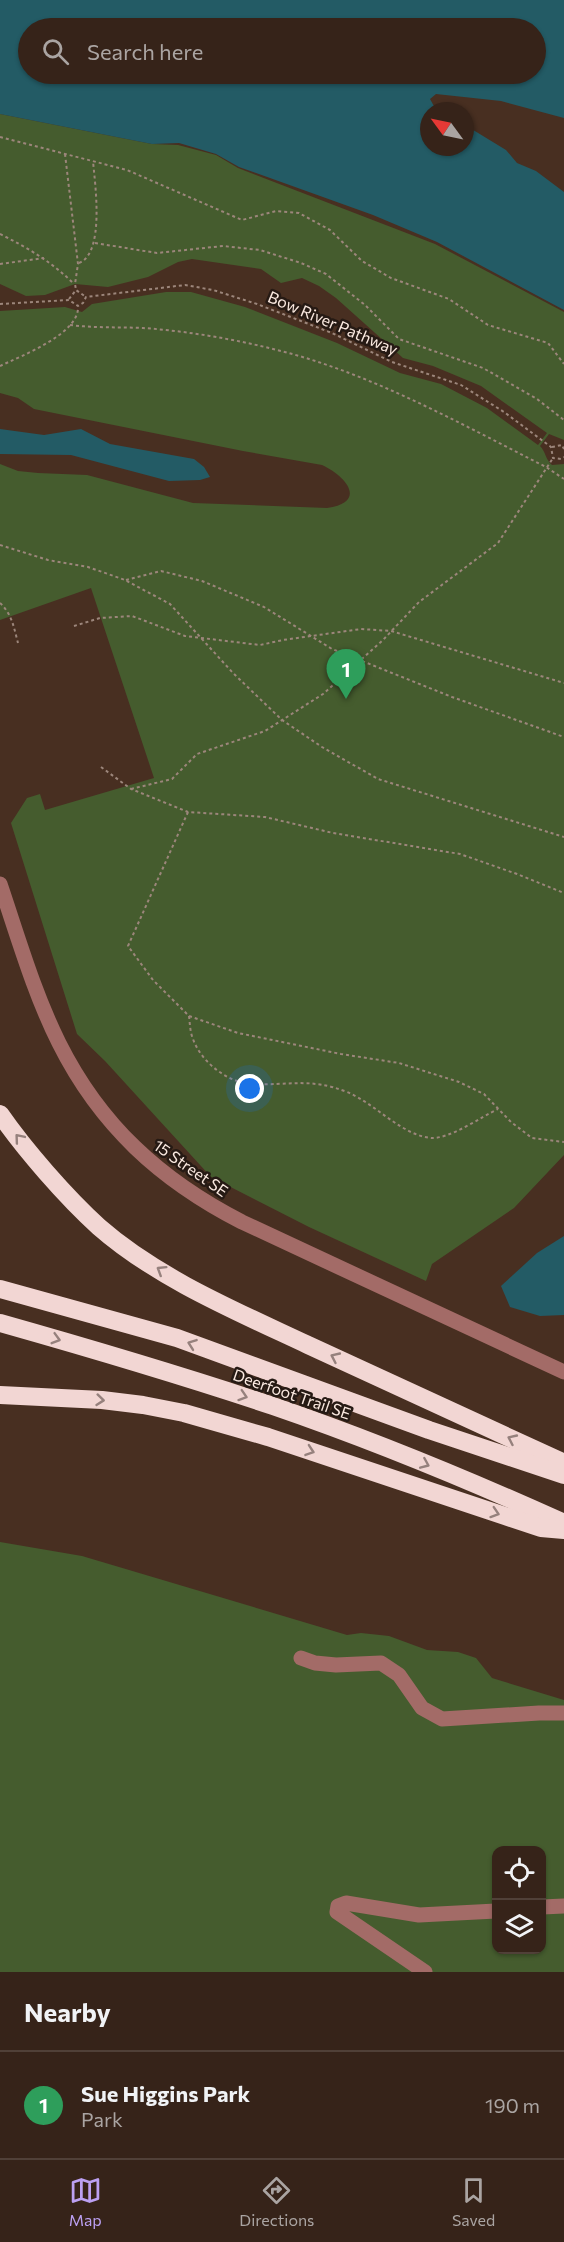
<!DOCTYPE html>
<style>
:root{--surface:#362319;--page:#3d2b22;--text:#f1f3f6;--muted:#aaa4a2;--line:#504038;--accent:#bca0f2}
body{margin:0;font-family:Commissioner,sans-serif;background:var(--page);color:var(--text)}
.controls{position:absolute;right:18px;bottom:18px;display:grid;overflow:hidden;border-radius:12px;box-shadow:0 2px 4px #0004}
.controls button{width:54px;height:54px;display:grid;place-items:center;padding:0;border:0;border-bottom:2px solid var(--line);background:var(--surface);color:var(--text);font:30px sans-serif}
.compass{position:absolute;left:420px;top:102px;width:54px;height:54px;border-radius:50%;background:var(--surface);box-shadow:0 2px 4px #0004;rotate:303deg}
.you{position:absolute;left:250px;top:1089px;width:21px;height:21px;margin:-15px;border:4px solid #fff;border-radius:50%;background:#1a73e8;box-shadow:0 0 0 9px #1a73e833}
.badge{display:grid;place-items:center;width:39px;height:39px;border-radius:50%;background:var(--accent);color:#fff;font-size:20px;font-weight:700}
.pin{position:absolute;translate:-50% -50px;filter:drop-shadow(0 2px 3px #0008)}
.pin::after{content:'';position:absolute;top:32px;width:21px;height:18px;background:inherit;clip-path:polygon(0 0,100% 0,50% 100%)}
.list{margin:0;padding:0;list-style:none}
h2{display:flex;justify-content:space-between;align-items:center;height:78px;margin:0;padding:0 24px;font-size:26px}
h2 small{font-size:20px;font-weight:400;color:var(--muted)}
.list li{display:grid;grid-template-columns:39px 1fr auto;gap:18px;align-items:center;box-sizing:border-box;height:108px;padding:0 24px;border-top:2px solid var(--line)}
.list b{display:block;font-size:22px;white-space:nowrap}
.list p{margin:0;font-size:20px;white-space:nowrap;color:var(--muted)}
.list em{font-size:20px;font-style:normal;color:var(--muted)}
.icon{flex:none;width:33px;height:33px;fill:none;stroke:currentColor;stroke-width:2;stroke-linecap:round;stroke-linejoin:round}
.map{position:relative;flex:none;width:564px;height:1972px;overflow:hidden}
.search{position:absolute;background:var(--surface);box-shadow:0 2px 4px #0004;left:18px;right:18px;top:18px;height:66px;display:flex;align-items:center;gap:15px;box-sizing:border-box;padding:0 21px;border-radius:33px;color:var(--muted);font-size:22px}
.sheet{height:186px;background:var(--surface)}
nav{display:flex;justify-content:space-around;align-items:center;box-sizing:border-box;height:84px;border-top:2px solid var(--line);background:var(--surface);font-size:16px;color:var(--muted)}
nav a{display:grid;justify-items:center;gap:3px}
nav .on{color:var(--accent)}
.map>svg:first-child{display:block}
.green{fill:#455c2e;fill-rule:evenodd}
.water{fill:#235b65;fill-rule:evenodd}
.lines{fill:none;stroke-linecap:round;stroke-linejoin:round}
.path{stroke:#9c867b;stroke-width:2;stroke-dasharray:3 3;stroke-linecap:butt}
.minor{stroke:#a36b67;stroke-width:15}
.highway{stroke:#f2d6d3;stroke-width:18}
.oneway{stroke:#96817d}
.labels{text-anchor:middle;stroke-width:5;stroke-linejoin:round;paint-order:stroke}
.street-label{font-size:16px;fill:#fae9e0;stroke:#261a14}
</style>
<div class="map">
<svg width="564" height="1972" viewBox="0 0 564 1972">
<rect width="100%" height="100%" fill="#482f21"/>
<g class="green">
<path d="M0,114l152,30 26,1 38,10 22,13 197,76 129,68v128l-15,-6 -9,12c6,6 5,13 12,19l12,-1v691l-50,53 -82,56 -6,17 -117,-54 -98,-50 -106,-116 -28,-27 -66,-211 16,-25 13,-4 5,16 109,-32 -63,-190 -91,32v-156l18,7 20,2 49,2 106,28 134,5c41,-6 19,-32 -5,-43l-79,-14 -209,-42 -16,-11 -18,-5v-82l65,-4 17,5 10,-8 74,-12h25l54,15 92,36 63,30 41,11 46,24 51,37 9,-12 -66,-47 -48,-20 -30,-8 -67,-60 -17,-12 -17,-8 -21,5 -20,-14 -69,-10 -14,3 -30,15 -40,10 -33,-3 -30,11 -19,1 -26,-12z"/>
<path d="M0,1542l82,14 265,79 14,-2 28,3 38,14 31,2 18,6 16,20 72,22v272h-564zM496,1850h46v100h-46z"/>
</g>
<g class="water">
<path d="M0,0h564v118l-63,-17 -65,-7 -6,5 5,9 8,3h-14v36h36v-22l41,25 11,13 19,8 28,21v118l-127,-68 -64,-27 -134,-48 -23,-13 -37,-11 -27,1 -152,-30zM28,28h508v46h-508z"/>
<path d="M0,429l44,6 37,-6 29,15 84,15 10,8 6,10 -10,3 -31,1 -98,-26 -71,-1z"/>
<path d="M564,1236v79l-24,1 -30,-9 -9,-21 36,-33z"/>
</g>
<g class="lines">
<g class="path">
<path d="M0,137l127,33 115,50 34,-9 23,2 31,17 32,31 29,17 58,21 39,26 60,18 16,21"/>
<path d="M65,154l13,110 -3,20 1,6"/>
<path d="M0,234c28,14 52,28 74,50"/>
<path d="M95,243l62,10 66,-7 37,4 41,13 25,11 39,31 34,34 84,29 54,31 27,21"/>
<path d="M79,263c26,-10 16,-79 14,-102"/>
<path d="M0,264l44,-6"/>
<path d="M69,299l7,-9 10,7"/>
<path d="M0,304l69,-4 9,6 5,-3 3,-6 99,-12 28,5 44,14 75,29 60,29 69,23 43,27 47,35 2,11 8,1 3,-2"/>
<path d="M70,325c24,3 48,2 73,3 42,3 85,10 126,20 98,23 188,74 277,119l18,12"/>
<path d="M0,366c21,-10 79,-32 78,-59"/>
<path d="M552,447l10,-2 2,4"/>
<path d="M0,545l48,15 40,7 37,13 45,24 63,69 49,47 40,27 56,32 186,58"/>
<path d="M126,580l35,-9 41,10 62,26 68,42 120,48 112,40"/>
<path d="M0,603c12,11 14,25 18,40"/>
<path d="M74,626l26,-8 32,-2 53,20 75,9 23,-5 78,-11 30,2 173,52"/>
<path d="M101,767l30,22 57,23 77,5 68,16 127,21 57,20 47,19"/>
<path d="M131,789l41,-10 25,-25 68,-23 58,-37 60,-54 36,-38 79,-59 55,-85"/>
<path d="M188,812l-60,134 25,34 36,36 49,17 103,21 58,9 60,19 25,12 27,28 21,16 32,4"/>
<path d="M189,1016c1,8 1,16 4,23 8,23 35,44 59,45 37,2 57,-7 95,8 29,12 54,43 84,46 19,1 50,-21 67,-29"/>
</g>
<g class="minor">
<path d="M0,884c18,53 34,109 59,159 41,82 101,137 183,179l322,150"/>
<path d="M301,1658l14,5 21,2 45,-2 18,12 23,33 20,11 97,-6h25"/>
<path d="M542,1907l22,-1"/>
<path d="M425,1972l-88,-60 1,-6 8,-3 73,12 77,-4"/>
</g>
<g class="highway">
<path d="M0,1114c25,36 66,83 99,113 58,51 139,85 209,118 84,39 168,78 252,116l4,4"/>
<path d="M0,1289l177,49 252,92 135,45"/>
<path d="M0,1323c92,26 183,53 273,83 99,34 196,74 291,117"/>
<path d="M0,1395l102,5 41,5 41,8 84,24 273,91 23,2"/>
</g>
</g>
<defs><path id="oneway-chevron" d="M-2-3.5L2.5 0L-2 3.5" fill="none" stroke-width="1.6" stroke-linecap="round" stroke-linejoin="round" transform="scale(1.5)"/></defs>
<g class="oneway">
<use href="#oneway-chevron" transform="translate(19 1138) rotate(-130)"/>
<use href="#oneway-chevron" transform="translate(161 1270) rotate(-148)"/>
<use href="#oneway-chevron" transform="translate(56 1339) rotate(16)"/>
<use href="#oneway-chevron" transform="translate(192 1344) rotate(-160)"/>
<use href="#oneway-chevron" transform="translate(335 1357) rotate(-155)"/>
<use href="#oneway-chevron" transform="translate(243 1396) rotate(18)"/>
<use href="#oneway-chevron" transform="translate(100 1400) rotate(6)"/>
<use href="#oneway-chevron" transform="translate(512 1439) rotate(-155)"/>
<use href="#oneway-chevron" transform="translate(310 1451) rotate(19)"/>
<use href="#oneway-chevron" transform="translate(425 1464) rotate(23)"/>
<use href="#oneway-chevron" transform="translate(495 1513) rotate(18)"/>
</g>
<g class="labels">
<g class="street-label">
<text transform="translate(333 323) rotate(23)" y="6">Bow River Pathway</text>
<text transform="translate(191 1168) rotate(35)" y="6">15 Street SE</text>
<text transform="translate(292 1394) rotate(19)" y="6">Deerfoot Trail SE</text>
</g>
</g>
</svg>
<div class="controls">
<button><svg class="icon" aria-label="locate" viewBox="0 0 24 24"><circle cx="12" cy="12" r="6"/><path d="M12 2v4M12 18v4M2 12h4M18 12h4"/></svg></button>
<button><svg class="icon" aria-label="layers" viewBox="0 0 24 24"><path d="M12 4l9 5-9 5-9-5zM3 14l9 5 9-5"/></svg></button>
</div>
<svg class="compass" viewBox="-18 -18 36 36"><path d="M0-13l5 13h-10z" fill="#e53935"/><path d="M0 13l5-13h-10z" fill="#aaa4a2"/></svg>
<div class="you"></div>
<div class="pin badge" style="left:346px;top:699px;background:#2e9e5b">1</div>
<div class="search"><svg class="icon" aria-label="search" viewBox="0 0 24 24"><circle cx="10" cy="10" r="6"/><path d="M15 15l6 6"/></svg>Search here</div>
</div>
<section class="sheet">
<h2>Nearby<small></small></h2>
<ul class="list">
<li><span class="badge" style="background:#2e9e5b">1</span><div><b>Sue Higgins Park</b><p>Park</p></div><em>190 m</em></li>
</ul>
</section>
<nav>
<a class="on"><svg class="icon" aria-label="map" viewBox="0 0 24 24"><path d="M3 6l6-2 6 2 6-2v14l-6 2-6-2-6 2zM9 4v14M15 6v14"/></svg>Map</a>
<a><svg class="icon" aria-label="directions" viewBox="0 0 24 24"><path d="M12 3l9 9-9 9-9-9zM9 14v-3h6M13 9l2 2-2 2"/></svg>Directions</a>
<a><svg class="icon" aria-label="saved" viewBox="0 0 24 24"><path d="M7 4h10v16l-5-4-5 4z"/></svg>Saved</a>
</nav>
